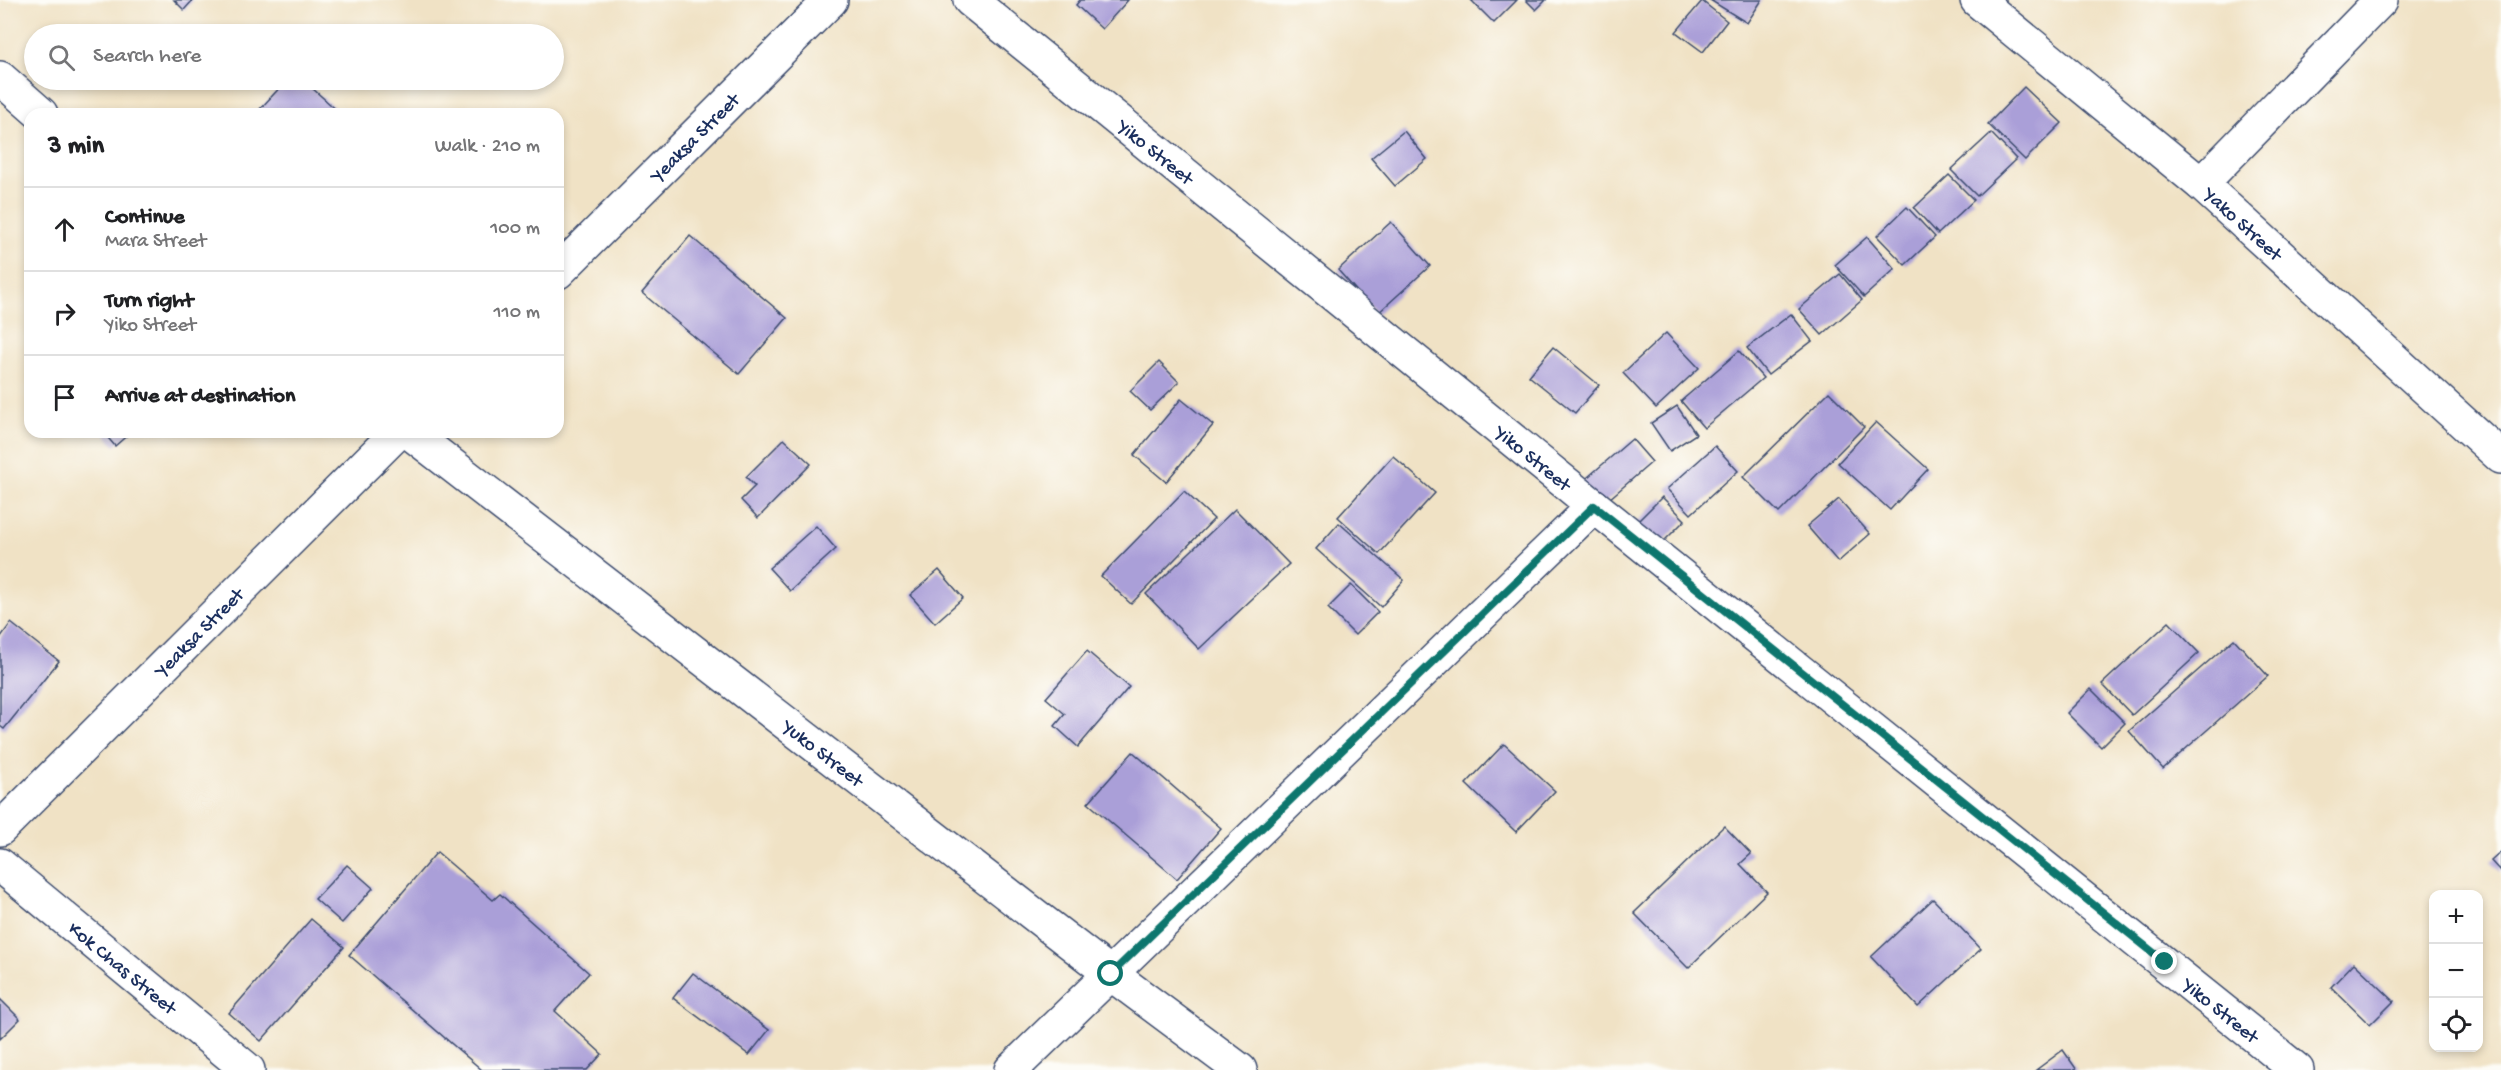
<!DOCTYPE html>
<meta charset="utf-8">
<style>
:root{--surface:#fff;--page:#f6f6f6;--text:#202124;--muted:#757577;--line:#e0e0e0}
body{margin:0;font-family:"Gochi Hand",sans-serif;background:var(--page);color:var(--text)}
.controls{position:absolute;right:18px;bottom:18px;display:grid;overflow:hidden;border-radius:12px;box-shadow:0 3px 9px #0003}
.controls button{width:54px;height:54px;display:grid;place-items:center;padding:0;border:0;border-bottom:2px solid var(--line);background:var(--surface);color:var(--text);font:30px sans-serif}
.stop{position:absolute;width:18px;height:18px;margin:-14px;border:4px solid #0f766e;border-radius:50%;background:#fff}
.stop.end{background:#0f766e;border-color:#fff;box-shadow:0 2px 6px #0008}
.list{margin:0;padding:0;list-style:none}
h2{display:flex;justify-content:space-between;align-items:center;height:78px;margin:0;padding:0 24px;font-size:26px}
h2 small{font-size:20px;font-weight:400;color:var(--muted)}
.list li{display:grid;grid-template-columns:39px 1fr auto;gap:18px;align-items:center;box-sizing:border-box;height:84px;padding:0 24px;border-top:2px solid var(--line)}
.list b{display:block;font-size:22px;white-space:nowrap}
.list p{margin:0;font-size:20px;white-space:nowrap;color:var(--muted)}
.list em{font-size:20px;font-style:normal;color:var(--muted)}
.icon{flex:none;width:33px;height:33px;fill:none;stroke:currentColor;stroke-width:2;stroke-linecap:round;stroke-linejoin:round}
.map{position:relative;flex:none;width:2501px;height:1070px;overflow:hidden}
.search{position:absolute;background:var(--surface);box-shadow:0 3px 9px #0003;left:24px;top:24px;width:540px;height:66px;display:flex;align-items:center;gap:15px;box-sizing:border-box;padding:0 21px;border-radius:33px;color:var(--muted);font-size:22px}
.panel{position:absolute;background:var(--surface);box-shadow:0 3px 9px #0003;left:24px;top:108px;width:540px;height:330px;border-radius:18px}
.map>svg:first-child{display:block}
.building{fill:#aa9fd8}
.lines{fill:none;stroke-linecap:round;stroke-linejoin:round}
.minor-casing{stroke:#3b4a6d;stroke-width:36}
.tertiary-casing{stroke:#3b4a6d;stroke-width:36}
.minor{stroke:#fff;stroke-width:33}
.tertiary{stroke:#fff;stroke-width:33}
.route{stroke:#0f766e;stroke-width:8}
.labels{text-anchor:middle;stroke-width:4.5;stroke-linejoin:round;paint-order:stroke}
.street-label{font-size:20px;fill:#1b2f5e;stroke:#fdfcf7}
</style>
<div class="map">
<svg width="2501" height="1070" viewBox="0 0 2501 1070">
<rect width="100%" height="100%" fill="#fdfcf7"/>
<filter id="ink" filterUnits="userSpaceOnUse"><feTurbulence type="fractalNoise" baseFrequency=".0167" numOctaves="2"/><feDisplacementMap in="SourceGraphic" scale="12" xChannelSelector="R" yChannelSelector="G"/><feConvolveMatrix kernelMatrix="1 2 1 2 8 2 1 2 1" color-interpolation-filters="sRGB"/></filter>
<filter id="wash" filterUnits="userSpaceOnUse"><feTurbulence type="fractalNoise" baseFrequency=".008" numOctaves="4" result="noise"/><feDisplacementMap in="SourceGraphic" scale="24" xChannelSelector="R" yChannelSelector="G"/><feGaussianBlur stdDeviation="1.35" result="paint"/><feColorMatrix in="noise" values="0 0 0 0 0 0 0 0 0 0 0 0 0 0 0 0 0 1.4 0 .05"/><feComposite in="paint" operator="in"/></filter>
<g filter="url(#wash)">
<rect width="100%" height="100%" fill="#f0e2c5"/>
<g id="blocks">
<g class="building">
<path d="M174,0h19l-9,10z"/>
<path d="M1080,0h48l-26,29 -26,-24z"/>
<path d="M1471,0h46l-23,23z"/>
<path d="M1526,0h20l-10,10z"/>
<path d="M1710,0h52l-15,23z"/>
<path d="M1702,1l25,20 -24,31 -27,-20z"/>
<path d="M287,80h16l38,34h-75l-6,-5z"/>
<path d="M2024,87l38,36 -37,37 -37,-36z"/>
<path d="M1404,131l23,28 -32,27 -24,-28z"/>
<path d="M1991,133l25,26 -39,37 -26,-26z"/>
<path d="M1949,175l25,25 -36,34 -24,-26z"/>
<path d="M1907,207l28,30 -30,28 -28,-29z"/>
<path d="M1391,222l39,44 -53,48 -39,-44z"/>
<path d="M690,236l97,82 -48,56 -97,-81z"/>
<path d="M1867,237l28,32 -31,28 -29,-32z"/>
<path d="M1840,274l22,26 -40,35 -23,-26z"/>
<path d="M1791,314l21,27 -44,34 -21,-27z"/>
<path d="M1666,333l33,35 -43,40 -33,-35z"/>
<path d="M1553,347l46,38 -24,28 -46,-37z"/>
<path d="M1739,351l24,27 -59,50 -23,-27z"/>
<path d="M1159,362l20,20 -29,28 -20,-19z"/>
<path d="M1829,392l35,35 -85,86 -36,-36z"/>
<path d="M1181,399l32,26 -47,57 -32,-27z"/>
<path d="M1677,406l19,28 -26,17 -19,-28z"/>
<path d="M1876,422l52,47 -38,41 -52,-47z"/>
<path d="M103,432h28l-16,14z"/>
<path d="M784,439l27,25 -53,54 -17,-18 14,-14 -9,-9z"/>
<path d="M1632,439l20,23 -51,44 -20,-23z"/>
<path d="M1715,446l23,25 -47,43 -24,-25z"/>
<path d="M1393,456l42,37 -56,61 -41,-37z"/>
<path d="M1184,491l30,28 -83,85 -30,-28z"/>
<path d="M1662,497l23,23 -32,32 -23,-23z"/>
<path d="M1839,499l31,35 -32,28 -31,-36z"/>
<path d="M1235,509l54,55 -90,85 -53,-55z"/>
<path d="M1339,523l65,57 -23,27 -65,-58z"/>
<path d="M816,526l20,23 -46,42 -21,-23z"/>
<path d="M939,570l24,28 -28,25 -25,-28z"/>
<path d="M1351,585l27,27 -23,23 -27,-27z"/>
<path d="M2169,622l30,31 -67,62 -30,-31z"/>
<path d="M11,623l48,38 -55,68 -4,-3v-88z"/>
<path d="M2234,639l34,37 -105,93 -34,-38z"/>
<path d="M1087,651l42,36 -51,60 -23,-21 10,-12 -19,-16z"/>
<path d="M2091,689l34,34 -24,24 -34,-34z"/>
<path d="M1504,744l51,47 -39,41 -50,-48z"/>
<path d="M1133,752l88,76 -44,51 -89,-76z"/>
<path d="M1724,826l27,28 -11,10 27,28 -79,76 -54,-55z"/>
<path d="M437,852l56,48 7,-6 89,79 -34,38 47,43 -15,16h-105l-133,-115z"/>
<path d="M2501,852v20l-10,-11z"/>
<path d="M347,865l26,23 -31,35 -27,-24z"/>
<path d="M1933,899l48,50 -63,58 -47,-50z"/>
<path d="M311,919l33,28 -83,94 -32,-28z"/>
<path d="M2354,963l40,38 -24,24 -39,-38z"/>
<path d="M693,973l76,57 -20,25 -76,-57z"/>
<path d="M0,999l20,20 -20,20z"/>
<path d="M2063,1050l14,20h-41z"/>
</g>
</g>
</g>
<g filter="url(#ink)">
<use href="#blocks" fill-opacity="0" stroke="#3b4a6d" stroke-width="1.5"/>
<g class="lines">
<g class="minor-casing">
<g id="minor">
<path id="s1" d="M970,0l624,506 703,564"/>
<path id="s2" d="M1977,0l224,184 300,273"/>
<path d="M0,78l41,36"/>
<path d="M2201,184l180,-184"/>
<path id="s3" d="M558,272l273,-272"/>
<path id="s4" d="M409,432l702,542 129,96"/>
<path id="s5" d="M0,829l398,-397"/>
<path d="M1011,1070l583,-564"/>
</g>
</g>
<g class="tertiary-casing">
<g id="tertiary">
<path id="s6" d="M0,865l248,205"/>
</g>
</g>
<use href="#minor" class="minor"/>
<use href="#tertiary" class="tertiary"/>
</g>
</g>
<g class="lines" filter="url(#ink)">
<path class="route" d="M1111,974l483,-468 571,456"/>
</g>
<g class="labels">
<g class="street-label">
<text dy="7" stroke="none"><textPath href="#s3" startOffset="192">Yeaksa Street</textPath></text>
<text dy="7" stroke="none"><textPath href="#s1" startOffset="240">Yiko Street</textPath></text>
<text dy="7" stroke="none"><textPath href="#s2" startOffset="348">Yako Street</textPath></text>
<text dy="7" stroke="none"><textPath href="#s1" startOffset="726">Yiko Street</textPath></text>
<text dy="7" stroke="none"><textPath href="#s5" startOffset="280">Yeaksa Street</textPath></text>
<text dy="7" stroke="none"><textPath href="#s4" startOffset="524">Yuko Street</textPath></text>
<text dy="7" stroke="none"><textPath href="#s6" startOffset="160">Kok Chas Street</textPath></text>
<text dy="7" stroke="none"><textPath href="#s1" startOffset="1608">Yiko Street</textPath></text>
</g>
</g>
</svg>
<div class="controls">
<button>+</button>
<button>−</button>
<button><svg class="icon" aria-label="locate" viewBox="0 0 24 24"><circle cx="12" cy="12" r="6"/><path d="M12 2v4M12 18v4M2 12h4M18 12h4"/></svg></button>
</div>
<div class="stop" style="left:1111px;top:974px"></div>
<div class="stop end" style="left:2165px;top:962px"></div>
<div class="search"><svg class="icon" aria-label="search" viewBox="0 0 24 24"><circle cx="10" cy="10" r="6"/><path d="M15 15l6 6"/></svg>Search here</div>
<section class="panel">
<h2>3 min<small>Walk · 210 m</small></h2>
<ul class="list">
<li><svg class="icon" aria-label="ahead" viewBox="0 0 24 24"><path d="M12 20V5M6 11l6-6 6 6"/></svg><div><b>Continue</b><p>Mara Street</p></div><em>100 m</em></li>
<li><svg class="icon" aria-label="right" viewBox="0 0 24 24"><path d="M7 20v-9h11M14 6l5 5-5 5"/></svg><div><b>Turn right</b><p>Yiko Street</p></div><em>110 m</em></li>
<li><svg class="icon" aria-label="arrive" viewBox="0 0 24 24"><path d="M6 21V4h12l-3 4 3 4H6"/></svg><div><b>Arrive at destination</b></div></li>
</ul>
</section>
</div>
